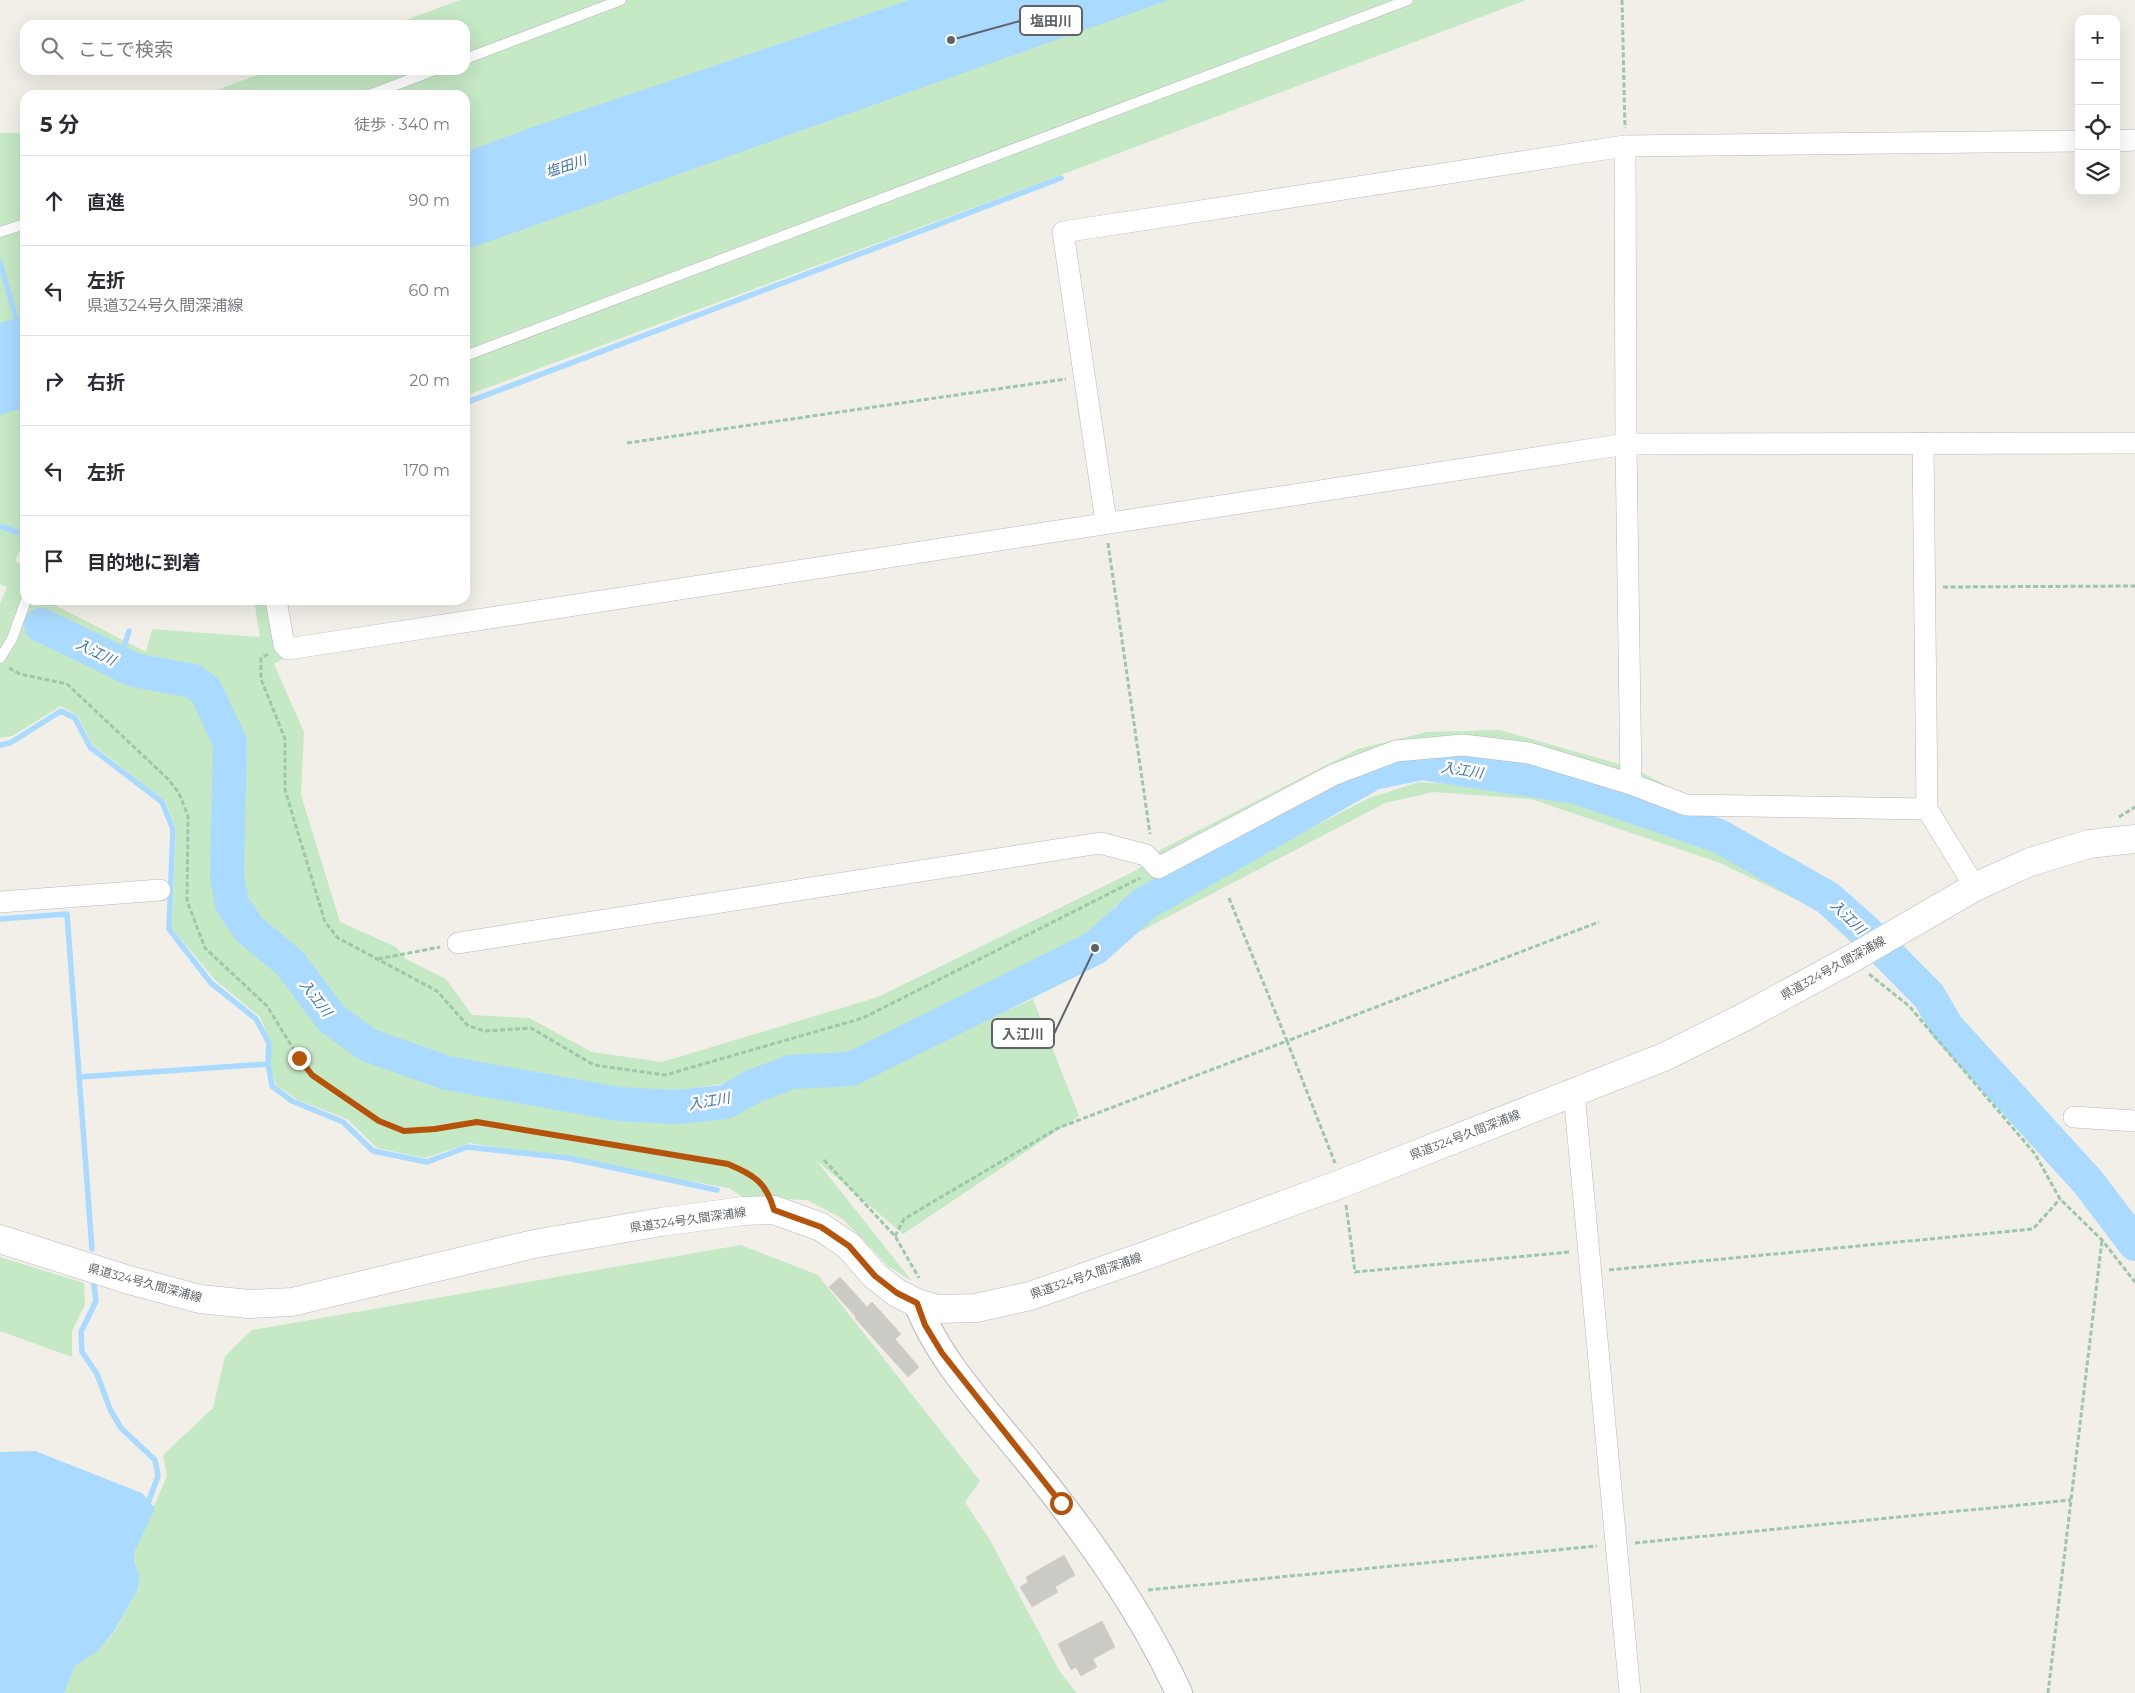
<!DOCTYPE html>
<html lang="ja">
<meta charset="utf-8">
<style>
:root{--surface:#fff;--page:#f2f2f3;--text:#2b2b33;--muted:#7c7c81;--line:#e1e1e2}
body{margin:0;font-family:Montserrat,"Noto Sans JP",sans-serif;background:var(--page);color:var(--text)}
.controls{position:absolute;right:15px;top:15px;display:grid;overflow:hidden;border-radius:10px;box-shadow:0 5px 20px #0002}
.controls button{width:45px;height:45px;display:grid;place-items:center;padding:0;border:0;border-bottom:1px solid var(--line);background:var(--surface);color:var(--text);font:25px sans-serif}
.stop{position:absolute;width:15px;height:15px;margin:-11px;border:4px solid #b45309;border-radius:50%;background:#fff}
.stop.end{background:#b45309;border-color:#fff;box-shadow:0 1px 5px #0008}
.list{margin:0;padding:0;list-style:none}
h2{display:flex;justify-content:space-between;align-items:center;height:65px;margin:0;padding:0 20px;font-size:21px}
h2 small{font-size:16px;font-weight:400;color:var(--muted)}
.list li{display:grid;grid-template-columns:32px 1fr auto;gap:15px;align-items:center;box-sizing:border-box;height:90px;padding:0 20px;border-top:1px solid var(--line)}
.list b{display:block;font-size:19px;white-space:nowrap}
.list p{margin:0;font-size:16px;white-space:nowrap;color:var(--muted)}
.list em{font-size:16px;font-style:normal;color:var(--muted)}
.icon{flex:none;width:28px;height:28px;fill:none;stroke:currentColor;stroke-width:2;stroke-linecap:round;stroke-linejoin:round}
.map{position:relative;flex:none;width:2135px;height:1693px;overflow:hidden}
.search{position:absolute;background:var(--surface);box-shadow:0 5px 20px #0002;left:20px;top:20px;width:450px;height:55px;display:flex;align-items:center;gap:12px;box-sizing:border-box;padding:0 18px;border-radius:15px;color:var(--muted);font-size:19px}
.panel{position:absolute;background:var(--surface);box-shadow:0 5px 20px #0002;left:20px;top:90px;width:450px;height:515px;border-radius:15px}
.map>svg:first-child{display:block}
.green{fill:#c5e8c5}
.water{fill:#aadaff}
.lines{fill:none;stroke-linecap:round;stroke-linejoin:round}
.stream{stroke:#aadaff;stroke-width:5.5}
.river{stroke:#aadaff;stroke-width:34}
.building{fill:#cccac5;stroke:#d6d1c6}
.service-casing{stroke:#b5b8bc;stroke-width:11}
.minor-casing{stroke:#b5b8bc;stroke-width:22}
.tertiary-casing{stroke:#b5b8bc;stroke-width:28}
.secondary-casing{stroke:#b6babf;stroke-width:29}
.path{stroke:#9cc7a9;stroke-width:3;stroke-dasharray:5 2.5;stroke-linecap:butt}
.service{stroke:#fff;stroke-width:10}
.minor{stroke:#fff;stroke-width:21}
.tertiary{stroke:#fff;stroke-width:26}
.secondary{stroke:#fff;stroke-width:28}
.route{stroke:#b45309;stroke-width:6}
.labels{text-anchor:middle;stroke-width:5;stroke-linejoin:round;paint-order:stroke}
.street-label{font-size:12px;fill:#5f6368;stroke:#fff}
.water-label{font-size:14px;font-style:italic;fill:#4174aa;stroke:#fff}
.leader{fill:none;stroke:#5f6368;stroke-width:2}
.callout-dot{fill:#5f6368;stroke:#fff;stroke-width:2}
.callout{fill:#fff;stroke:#5f6368;stroke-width:2}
.callout-label{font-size:14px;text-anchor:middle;font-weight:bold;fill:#5f6368}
</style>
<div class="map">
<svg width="2135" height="1693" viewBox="0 0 2135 1693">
<rect width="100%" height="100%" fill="#f1efe8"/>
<g class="green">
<path d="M460,0h568l-563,189v-94h-262l67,-25h195v-45h-73z"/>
<path d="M1116,0h410l-481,181 -580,215v-167z"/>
<path d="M0,133h21l4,2v201l-25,9z"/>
<path d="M25,379v161l-10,21 10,6v33h26v3l95,49 6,-23 108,8 -6,-37h31l8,52 -19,12 30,68 -3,63 39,127 56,25 10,12 40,20 26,36 57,3 63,34 70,10 216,-65 259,-127 25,-21 196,-100 69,-17 73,-2 136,39 53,29 -153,-33 -113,-8 -51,12 -256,136 -32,40 -173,90 -80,30 -37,-6 -77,26 -60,8 -70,-6 -155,-28 -83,-43 -47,-57 -43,-41 -17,-34 -6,-153 -35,-59 -65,-11 -92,-44 -7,15 80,45 69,13 31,36 2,165 21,37 53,55 41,48 78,46 281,44 71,-29 76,-10 69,-26 124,-57 46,117 -176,118 -87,-74 96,121 -24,-15 -45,-47 -36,-19 -63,-2 -15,-10 -259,-45 -45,15 -48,-10 -30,-29 -49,-19 -22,-15 -6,-19 1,-23 -11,-26 -45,-37 -43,-52 4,-100 -11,-27 -73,-57 -14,-28 -17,-10 -49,30 -12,2v-134l7,-17 -7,-3v-197z"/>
<path d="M1419,782l109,7 183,57 111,56 31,42 -39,-36 -94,-45 -189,-64 -97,-7 -49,11 -246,129 16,-23 214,-111z"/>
<path d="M741,1245l77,30 162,206 -15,21 25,38 70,132 17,21h-1013l11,-27 23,-15 17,-20 23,-42 2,-13 -6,-14v-9l33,-77 -4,-21 50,-47 12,-52 27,-26z"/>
<path d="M0,1257l84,26 1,22 -13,26v26l-72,-26z"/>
</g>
<g class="water">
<path d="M909,0h260l-704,250v-98l71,-26z"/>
<path d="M25,315v92l-25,8v-92z"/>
<path d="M35,1451l107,42 13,15 -21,45v9l6,14 -2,13 -23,41 -17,21 -23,15 -11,27h-64v-241z"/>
</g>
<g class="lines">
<g class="stream">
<path d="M0,262l18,63"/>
<path d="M465,403l596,-225"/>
<path d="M0,526l25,9"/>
<path d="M119,663l10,-32"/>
<path d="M0,745l10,-2 51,-32 14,7 15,29 72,55 11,27 -4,100 42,54 45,36 13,24 -1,21 4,22 20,15 51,21 30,29 54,11 40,-15 101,11 149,32"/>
<path d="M0,919l67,-5 25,335"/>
<path d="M79,1077l189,-13"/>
<path d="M94,1285l2,16 -15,31 1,20 15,22 13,35 11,19 34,32 3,16 -10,27 -4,2"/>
</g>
<path class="river" d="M41,625l93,45 59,11 13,10 24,51 -3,134 5,28 17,25 41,34 41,55 37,27 79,28 171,31 59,3 48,-5 29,-16 37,-14 60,-3 244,-121 49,-44 229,-131 48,-10 155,24 143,49 109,62 36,32 65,66 18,31 141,155 47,62"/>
</g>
<g class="building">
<path d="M840,1277l27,30 5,-5 29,32 -6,5 24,28 -11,10 -53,-59 1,-1 -27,-30z"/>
<path d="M1064,1555l11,20 -20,12 3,5 -26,15 -12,-20 8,-5 -2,-5z"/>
<path d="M1102,1621l13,26 -22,12 4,8 -16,9 -5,-9 -5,3 -13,-26z"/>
</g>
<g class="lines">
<g class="service-casing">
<g id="service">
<path d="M465,59l156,-59"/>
<path d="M369,95l66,-25"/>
<path d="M0,232l25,-8"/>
<path d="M465,356l943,-356"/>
<path d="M0,658l12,-19 14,-39"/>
</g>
</g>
<g class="minor-casing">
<g id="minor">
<path d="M2116,141l19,-1"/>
<path d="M1625,146l1,298 5,340"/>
<path d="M1923,443l4,366 48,78"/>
<path d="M1106,522l-43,-290 562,-86 454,-5"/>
<path d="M276,600l8,45 4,4 1338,-205 509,-1"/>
<path d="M0,902l160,-12"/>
<path d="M458,943l642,-100 46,12 12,13 175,-93 63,-24 67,-6 66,8 102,31 55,21 241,4"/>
<path d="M1574,1093l56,600"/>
<path d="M2074,1117l61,4"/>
</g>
</g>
<g class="tertiary-casing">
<path id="tertiary" d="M917,1303c22,59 73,111 113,161 57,71 111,146 149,229"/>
</g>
<g class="secondary-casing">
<path id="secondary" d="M0,1239l129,41 71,19 49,5 43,-2 242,-58 127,-22 82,-11 31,-1 47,17 28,19 26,30 22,17 20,10 20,6 39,-1 54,-12 123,-43 190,-70 321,-126 80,-40 107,-58 124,-72 55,-25 59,-18 46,-5"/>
</g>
<g class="path">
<path d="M1622,0l3,128"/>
<path d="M627,443l439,-64"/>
<path d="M1108,543l42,291"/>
<path d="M1943,587l192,-1"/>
<path d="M268,654l-7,4v21l24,60v51l40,132 13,16 99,53 30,34 17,6 47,-3 63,37 71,10 198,-57 277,-140"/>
<path d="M9,668l11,6 47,10 101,95 11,14 9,23 -1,85 18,47 62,58 32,52 13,17 67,46 25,10 31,-2 42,-7 251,42 23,9 12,14"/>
<path d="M2119,817l16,-10"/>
<path d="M1229,898l58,143 312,-119"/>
<path d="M378,959l62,-12"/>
<path d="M1869,974l40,32 126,148 25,45 42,41 33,42"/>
<path d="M824,1160l71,76 24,42"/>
<path d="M1346,1205l9,67 215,-20"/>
<path d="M895,1236l9,-17 154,-91 229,-87 48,122"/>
<path d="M1609,1270l424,-41 27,-30"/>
<path d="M1635,1543l436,-43"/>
<path d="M1148,1590l449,-44"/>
<path d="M2048,1693l54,-453"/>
</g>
<use href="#service" class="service"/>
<use href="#minor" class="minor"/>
<use href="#tertiary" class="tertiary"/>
<use href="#secondary" class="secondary"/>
</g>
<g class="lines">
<path class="route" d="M299,1058l13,17 67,46 25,10 31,-2 42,-7 251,42c26,11 38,18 46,46l47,17 28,19 26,30 22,17 20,10 8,22 17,28 119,150"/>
</g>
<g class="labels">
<g class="street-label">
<text transform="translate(1833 968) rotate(-29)" y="4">県道324号久間深浦線</text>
<text transform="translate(1465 1135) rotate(-21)" y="4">県道324号久間深浦線</text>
<text transform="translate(688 1220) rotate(-8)" y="4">県道324号久間深浦線</text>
<text transform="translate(1086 1276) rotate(-19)" y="4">県道324号久間深浦線</text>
<text transform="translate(145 1283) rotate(15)" y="4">県道324号久間深浦線</text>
</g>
<g class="water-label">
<text transform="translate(566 166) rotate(-18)" y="5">塩田川</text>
<text transform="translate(96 652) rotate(26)" y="5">入江川</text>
<text transform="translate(1462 770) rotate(9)" y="5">入江川</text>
<text transform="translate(1848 917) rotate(44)" y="5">入江川</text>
<text transform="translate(316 998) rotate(52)" y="5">入江川</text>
<text transform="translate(709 1101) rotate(-10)" y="5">入江川</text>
</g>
</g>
<path class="leader" d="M951 40L1020 21M1095 948L1054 1034"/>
<g class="callout-dot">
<circle cx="951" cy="40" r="5"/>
<circle cx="1095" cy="948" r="5"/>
</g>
<g class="callout">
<rect x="1020" y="6" width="62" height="29" rx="5"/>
<rect x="992" y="1019" width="62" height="29" rx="5"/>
</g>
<g class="callout-label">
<text x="1051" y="26">塩田川</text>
<text x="1023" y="1039">入江川</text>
</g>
</svg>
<div class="controls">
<button>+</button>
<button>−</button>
<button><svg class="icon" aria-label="locate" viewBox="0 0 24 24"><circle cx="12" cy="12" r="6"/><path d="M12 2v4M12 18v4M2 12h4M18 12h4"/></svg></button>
<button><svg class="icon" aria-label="layers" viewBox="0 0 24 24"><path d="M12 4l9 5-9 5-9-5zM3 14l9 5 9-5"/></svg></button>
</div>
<div class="stop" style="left:1061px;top:1503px"></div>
<div class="stop end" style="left:299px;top:1058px"></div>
<div class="search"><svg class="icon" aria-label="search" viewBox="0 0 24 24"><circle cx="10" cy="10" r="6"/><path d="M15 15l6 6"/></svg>ここで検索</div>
<section class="panel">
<h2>5 分<small>徒歩 · 340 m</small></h2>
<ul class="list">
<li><svg class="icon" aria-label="ahead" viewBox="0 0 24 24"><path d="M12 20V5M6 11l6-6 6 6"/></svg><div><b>直進</b></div><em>90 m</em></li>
<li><svg class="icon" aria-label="left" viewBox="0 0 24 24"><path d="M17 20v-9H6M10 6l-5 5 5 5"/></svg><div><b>左折</b><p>県道324号久間深浦線</p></div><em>60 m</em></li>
<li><svg class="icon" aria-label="right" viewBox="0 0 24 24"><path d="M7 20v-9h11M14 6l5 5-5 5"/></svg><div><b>右折</b></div><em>20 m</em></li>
<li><svg class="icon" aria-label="left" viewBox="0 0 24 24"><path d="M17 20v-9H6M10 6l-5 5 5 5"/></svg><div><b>左折</b></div><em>170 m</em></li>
<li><svg class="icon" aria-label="arrive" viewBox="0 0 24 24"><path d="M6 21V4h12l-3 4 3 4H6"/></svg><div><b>目的地に到着</b></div></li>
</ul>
</section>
</div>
